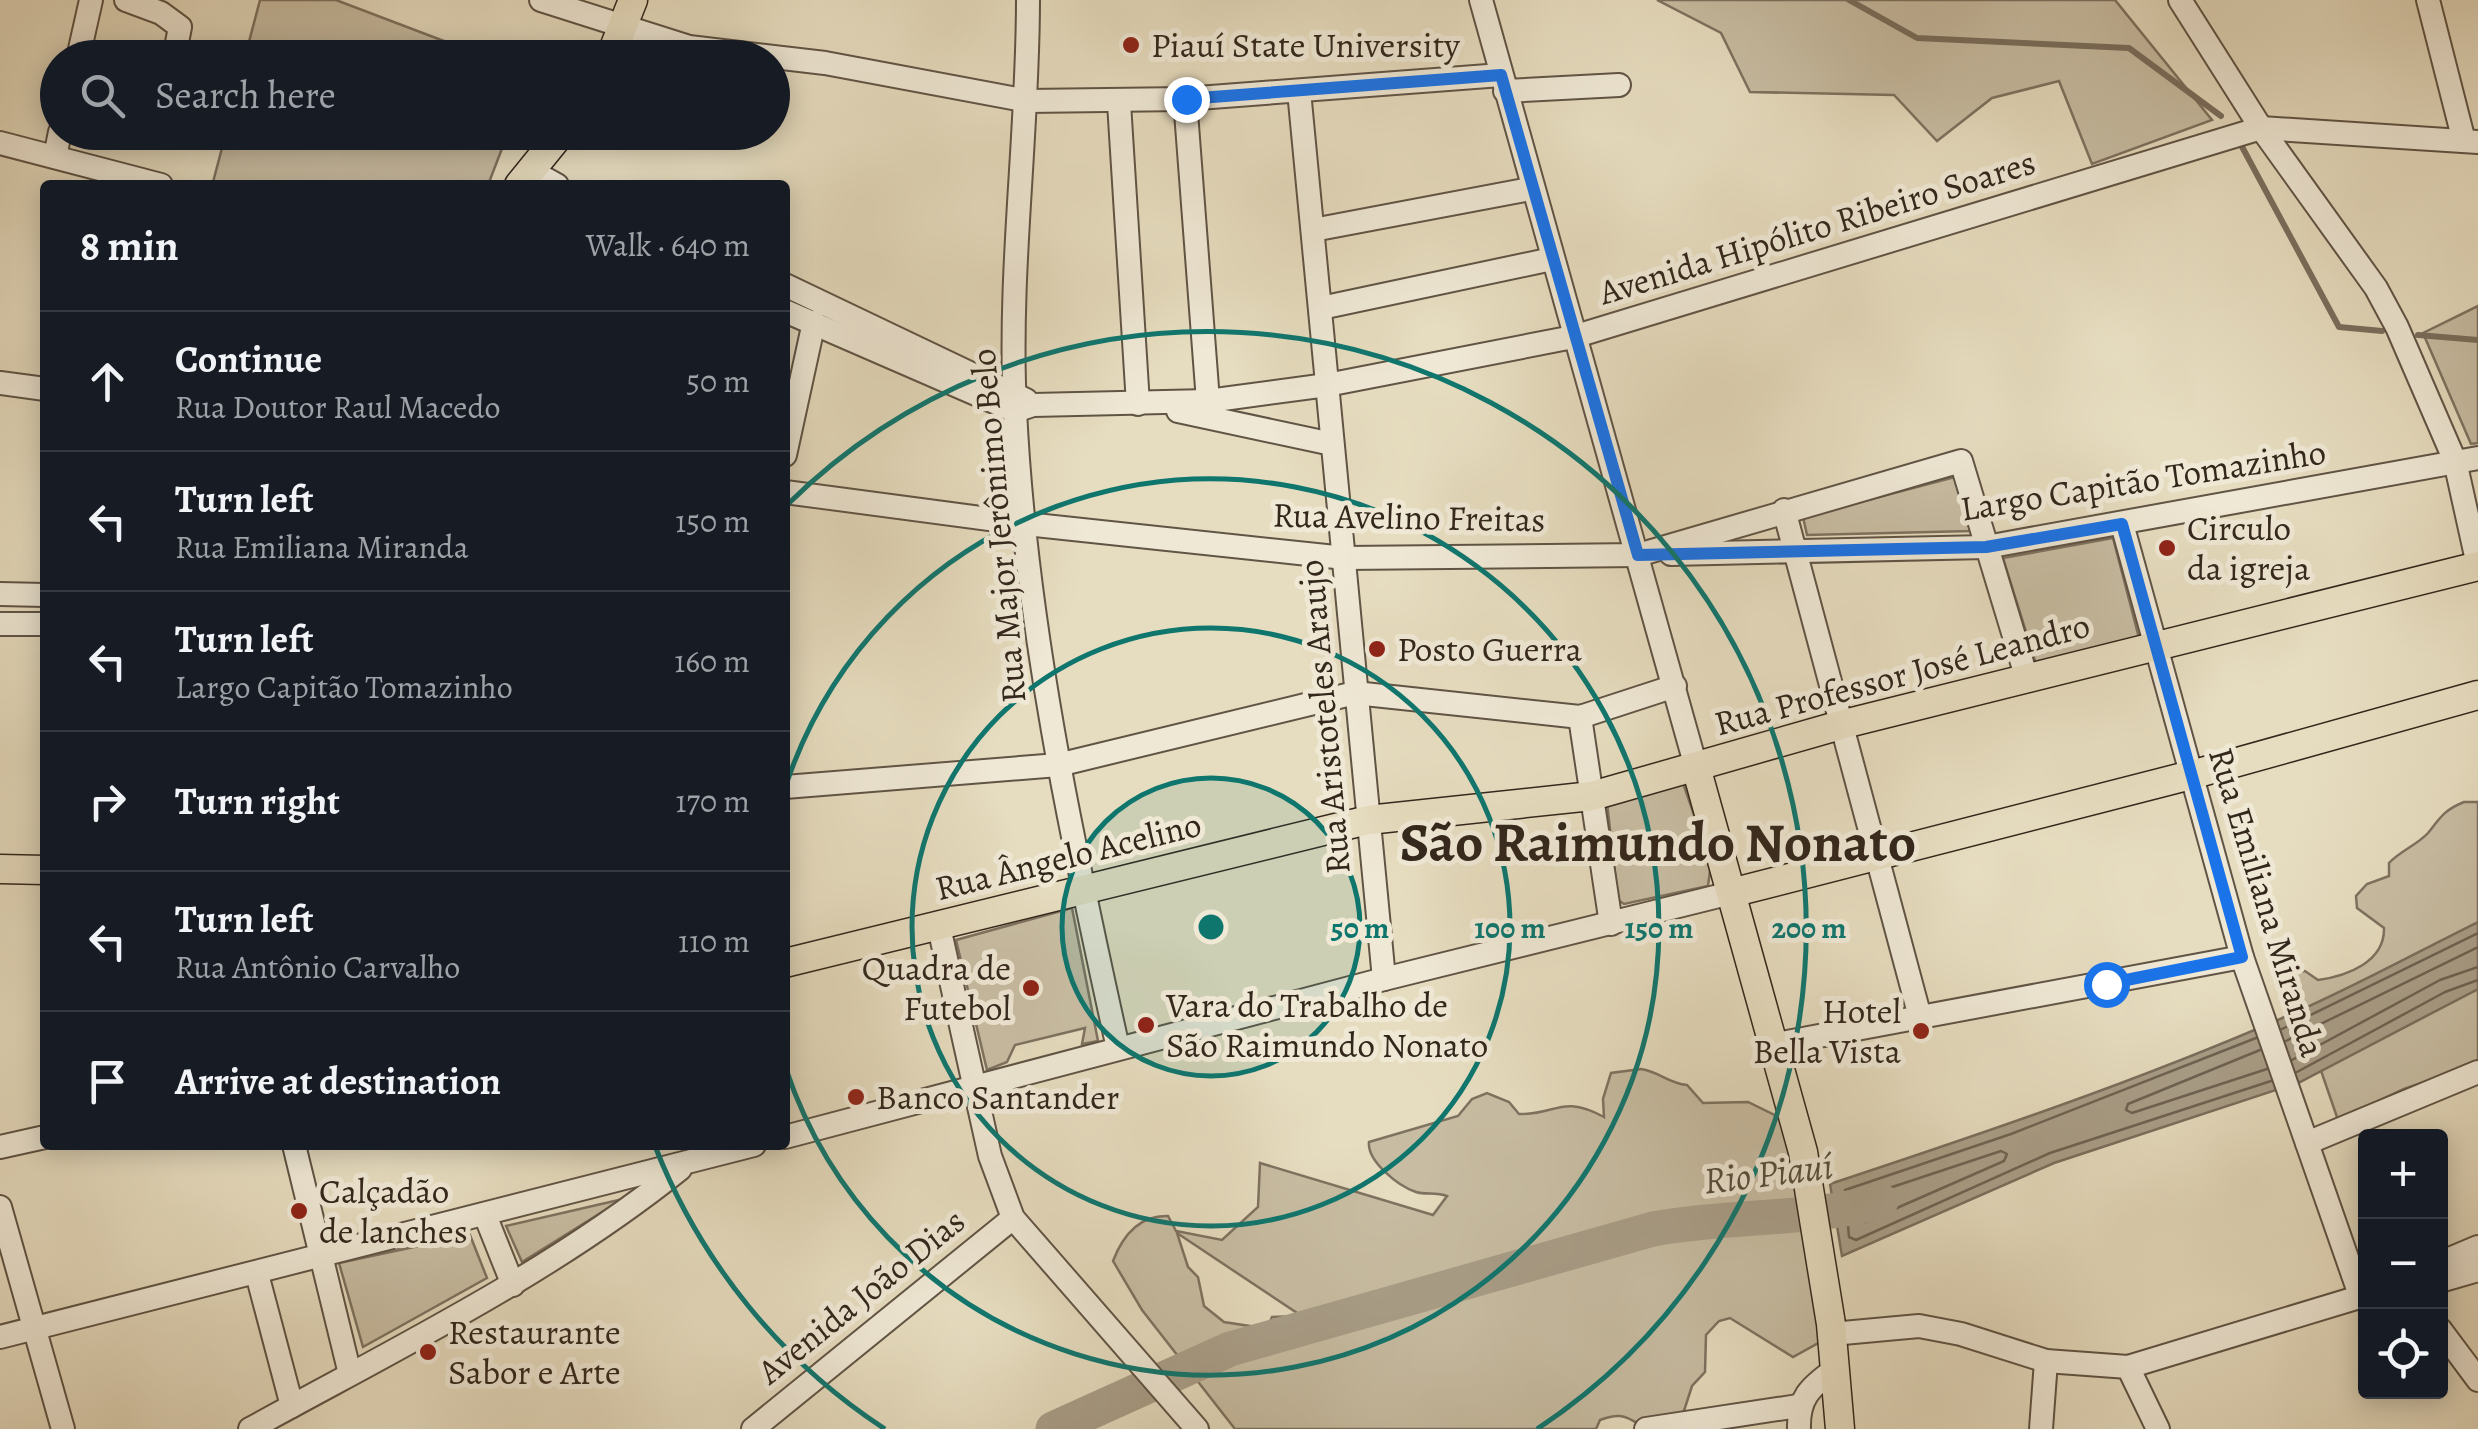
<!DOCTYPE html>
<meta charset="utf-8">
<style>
:root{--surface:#171b24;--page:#20242c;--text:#f1f3f6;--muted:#9ea1a6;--line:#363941}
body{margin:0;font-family:Alegreya,serif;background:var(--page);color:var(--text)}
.controls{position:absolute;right:30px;bottom:30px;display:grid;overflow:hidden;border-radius:10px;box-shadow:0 5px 25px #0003}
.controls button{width:90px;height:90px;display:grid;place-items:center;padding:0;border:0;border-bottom:2px solid var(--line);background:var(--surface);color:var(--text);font:50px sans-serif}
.stop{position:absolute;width:30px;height:30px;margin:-22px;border:8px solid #1a73e8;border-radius:50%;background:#fff}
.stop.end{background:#1a73e8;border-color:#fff;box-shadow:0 2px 10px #0008}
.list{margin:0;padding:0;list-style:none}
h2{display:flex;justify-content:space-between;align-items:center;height:130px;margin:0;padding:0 40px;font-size:42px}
h2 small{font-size:32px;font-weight:400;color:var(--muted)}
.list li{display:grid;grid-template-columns:65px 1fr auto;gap:30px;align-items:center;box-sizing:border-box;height:140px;padding:0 40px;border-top:2px solid var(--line)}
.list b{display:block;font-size:38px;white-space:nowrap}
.list p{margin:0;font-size:32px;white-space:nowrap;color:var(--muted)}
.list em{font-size:32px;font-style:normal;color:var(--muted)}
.icon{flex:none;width:55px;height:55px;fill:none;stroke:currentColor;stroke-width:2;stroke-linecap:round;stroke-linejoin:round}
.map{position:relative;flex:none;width:2478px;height:1429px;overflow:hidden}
.search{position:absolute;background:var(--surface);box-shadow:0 5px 25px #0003;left:40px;top:40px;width:750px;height:110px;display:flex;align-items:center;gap:25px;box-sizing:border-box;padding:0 35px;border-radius:55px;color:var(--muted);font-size:38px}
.panel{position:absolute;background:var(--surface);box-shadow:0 5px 25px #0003;left:40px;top:180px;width:750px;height:970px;border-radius:10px}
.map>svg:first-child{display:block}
.green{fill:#c8bda3;stroke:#7e7260;stroke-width:2.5;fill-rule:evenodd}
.water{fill:#a99e88;stroke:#7a6e5d;stroke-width:2.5}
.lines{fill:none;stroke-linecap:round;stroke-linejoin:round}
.shore{stroke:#6e6252;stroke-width:2.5}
.stream{stroke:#7a6e5d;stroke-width:6}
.river{stroke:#a99e88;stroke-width:35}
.minor-casing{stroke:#605445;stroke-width:26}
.major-casing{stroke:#33271c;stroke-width:31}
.minor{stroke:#efe8d5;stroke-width:22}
.major{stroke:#e6dcbf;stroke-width:28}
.route{stroke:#1a73e8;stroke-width:12}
.ring{fill:none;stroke:#0f766e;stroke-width:5}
.poi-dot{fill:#8f2418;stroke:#efe8d5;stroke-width:4}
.labels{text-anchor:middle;stroke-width:10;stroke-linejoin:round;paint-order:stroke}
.poi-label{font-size:35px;fill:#33271c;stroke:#efe8d5;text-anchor:start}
.street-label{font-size:35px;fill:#33271c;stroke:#efe8d5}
.water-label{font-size:38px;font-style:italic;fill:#564b3c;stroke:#efe8d5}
.town-label{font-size:55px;font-weight:bold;fill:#33271c;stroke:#efe8d5}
.centre{fill:#0f766e;stroke:#efe8d5;stroke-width:5}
.ring-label{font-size:30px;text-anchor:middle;font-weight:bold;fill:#0f766e;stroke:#efe8d5;stroke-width:10;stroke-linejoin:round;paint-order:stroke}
</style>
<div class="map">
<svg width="2478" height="1429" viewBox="0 0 2478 1429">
<rect width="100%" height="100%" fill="#e6dcbf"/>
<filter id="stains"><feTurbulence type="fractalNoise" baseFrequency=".002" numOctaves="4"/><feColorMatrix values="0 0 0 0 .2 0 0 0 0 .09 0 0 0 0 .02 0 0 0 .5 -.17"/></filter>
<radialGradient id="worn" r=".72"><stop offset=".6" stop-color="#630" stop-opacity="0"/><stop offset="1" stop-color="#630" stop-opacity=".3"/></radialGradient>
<g class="green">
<path d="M260,0h76l150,57h-241z"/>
<path d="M1657,0h458l97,120 -120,44 -33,-83 -67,17 -55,43 -43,-46 -144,-3 -29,-59z"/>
<path d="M226,133v-1l282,1 -20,52h-264l-11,-3z"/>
<path d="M2478,306v137l-7,1 -48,-111z"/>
<path d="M1955,477l16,54 -164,4 -4,-18z"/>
<path d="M2113,538l26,100 -103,26 -33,-106z"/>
<path d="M1683,783l28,81 -3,22 -84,18 -6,-4 -11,-97z"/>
<path d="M2464,802h14v262l-74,25 -66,31 -41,-119 -10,-14 5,-13 13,-3 13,9c29,-4 67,-18 66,-52l-27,-20 -1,-12 11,-12 22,-8v-13c11,-12 28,-18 39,-30 12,-15 16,-23 36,-31z"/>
<path d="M1072,908l26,133 -16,3 3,-16 -70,17 -8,17 -20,8 -31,-130z"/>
<path d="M1641,1069c19,3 27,14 46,16l16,18 45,-1 33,16 48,219 -36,20 -63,-39 -11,3 -13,14 -1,37 -13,14 -9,28 -45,10c-14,-10 -22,-10 -38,-4l-4,9h-361l-93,-119 -29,-49c10,-26 26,-46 55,-45l8,15 46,9 36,-33 2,-44 173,52 14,-19c-11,-4 -22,-1 -31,-4 -18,-6 -49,-31 -47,-50l89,-26 14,-17 15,-6 22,9 10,12c38,1 42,-20 85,3l-1,-18 8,-26zM1177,1233l123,82v1l-28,1 -9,22 -7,-12 -32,-5 -20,-16 -6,-29 -10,-10z"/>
<path d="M623,1199l-101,63 -16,-36z"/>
<path d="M470,1235l17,43 -124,69 -24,-84z"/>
</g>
<path class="water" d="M2478,922v67l-178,93 -246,81 -212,93 -12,-72c154,-51 308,-103 457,-168 65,-28 128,-63 191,-94z"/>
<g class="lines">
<g class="shore">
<path d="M2282,1029l196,-96"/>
<path d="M2256,1038l-245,96 -166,56 4,47 7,3 194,-87 221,-72"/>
<path d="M2286,1041l192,-94"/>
<path d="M2260,1050l-132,54 -2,6 6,3 135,-44"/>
<path d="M2292,1060l148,-80 38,-13"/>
<path d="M2297,1072l148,-80 33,-12"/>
<path d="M2001,1151l6,3 -3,7 -139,61 -6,-3v-21z"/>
</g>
<g class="stream">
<path d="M1849,0l68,38 212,10 92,68"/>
<path d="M2240,143l99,184 43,4"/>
<path d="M2418,335l60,5"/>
</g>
<path class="river" d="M1053,1429l177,-80 423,-120c75,-14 155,-8 228,-28"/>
<g class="minor-casing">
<g id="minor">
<path d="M126,0l35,13 19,14 -6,31"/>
<path d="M541,0l148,47 136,16 203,38 157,-2 316,-24"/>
<path d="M1028,0c0,137 -20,273 -13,410 10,212 57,431 103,638"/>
<path d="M1481,0l215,767"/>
<path d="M2180,0l81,128 115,160 21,39 58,134 23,104"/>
<path d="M2428,0l36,141"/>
<path d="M78,58l13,-58"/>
<path d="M1299,91l85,888"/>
<path d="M1505,91l114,-6"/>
<path d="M1185,99l23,302"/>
<path d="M1119,103l19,301"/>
<path d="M0,143l161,42"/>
<path d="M55,157l5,-25"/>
<path d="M530,170l27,15"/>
<path d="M1313,230l217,-41"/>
<path d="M785,285l241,115"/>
<path d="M1321,308l231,-49"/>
<path d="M785,311l230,100 18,-6 175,-4 119,-16 246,-48 688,-209 217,14"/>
<path d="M0,383l45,6"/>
<path d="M1178,411l154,33"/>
<path d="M785,455l29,-133"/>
<path d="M785,492l241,32 319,34 293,-3 323,-94 66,218"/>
<path d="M1784,510l136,507"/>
<path d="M2122,524l120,433 118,338"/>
<path d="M1671,554l315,-7 492,-89"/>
<path d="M0,594l45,1"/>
<path d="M0,624h45"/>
<path d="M1580,717l31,207"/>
<path d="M785,787l273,-22 297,-72 225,24 95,-31"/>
<path d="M939,927l51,229 23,62 184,211"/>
<path d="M1776,1044l466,-87"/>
<path d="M785,1137l599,-158 347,-86"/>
<path d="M2307,1143l171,-71"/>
<path d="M294,1145l56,229"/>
<path d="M0,1147l45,-10"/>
<path d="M0,1207l63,222"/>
<path d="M485,1215l28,70"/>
<path d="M2440,1263l38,-16"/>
<path d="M257,1274l35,132"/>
<path d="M2440,1281l38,-11"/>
<path d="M2440,1329l38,51"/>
<path d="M1832,1334l87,-8 42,8 85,27 82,6 238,-72"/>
<path d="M0,1337l754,-192"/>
<path d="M2128,1367l30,62"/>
<path d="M250,1429c147,-81 299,-155 430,-260"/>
<path d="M753,1429l260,-211"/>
<path d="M1646,1429l152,-23"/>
<path d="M1799,1429c-1,-31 11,-42 35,-59"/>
<path d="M2041,1429l5,-68"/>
</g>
</g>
<g class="major-casing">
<g id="major">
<path d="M610,58l23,-58"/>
<path d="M519,185l43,-53"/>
<path d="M1696,767l107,385 28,172 9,105"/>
<path d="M0,869l45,1"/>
<path d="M1731,893l460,-118 287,-80"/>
<path d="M785,963l583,-143 224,-24 252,-72 634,-158"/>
</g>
</g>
<use href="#minor" class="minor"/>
<use href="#major" class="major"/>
</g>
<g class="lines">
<path class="route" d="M1186,99l315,-24 137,480 348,-8 136,-23 120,433 -136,27"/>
</g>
<circle cx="1211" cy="927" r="149" fill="#0f766e" fill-opacity=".12"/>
<g class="ring">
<circle cx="1211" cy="927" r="149"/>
<circle cx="1211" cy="927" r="299"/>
<path d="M786 785A448 448 0 1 1 786 1069"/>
<path d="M885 1429A598 598 0 0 1 655 1146M788 504A598 598 0 1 1 1537 1429"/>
</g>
<g class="poi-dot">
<circle cx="1131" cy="45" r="10"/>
<circle cx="2167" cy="548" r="10"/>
<circle cx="1377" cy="649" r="10"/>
<circle cx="1031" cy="988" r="10"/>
<circle cx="1146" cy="1025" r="10"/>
<circle cx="1921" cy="1031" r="10"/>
<circle cx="856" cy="1097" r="10"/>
<circle cx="299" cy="1211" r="10"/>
<circle cx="428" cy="1352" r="10"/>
</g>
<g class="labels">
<g class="poi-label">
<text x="1151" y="57">Piauí State University</text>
<text x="2187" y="540">Circulo<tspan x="2187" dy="40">da igreja</tspan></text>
<text x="1397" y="661">Posto Guerra</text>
<text x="1011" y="980" text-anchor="end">Quadra de<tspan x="1011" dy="40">Futebol</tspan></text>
<text x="1166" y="1017">Vara do Trabalho de<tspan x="1166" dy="40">São Raimundo Nonato</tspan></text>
<text x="1901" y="1023" text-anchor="end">Hotel<tspan x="1901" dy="40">Bella Vista</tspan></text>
<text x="876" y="1109">Banco Santander</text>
<text x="319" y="1203">Calçadão<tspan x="319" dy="40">de lanches</tspan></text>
<text x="448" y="1344">Restaurante<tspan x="448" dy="40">Sabor e Arte</tspan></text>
</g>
<g class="street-label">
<text transform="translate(1817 227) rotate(-17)" y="12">Avenida Hipólito Ribeiro Soares</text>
<text transform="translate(2143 480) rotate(-9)" y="12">Largo Capitão Tomazinho</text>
<text transform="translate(1409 517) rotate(1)" y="12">Rua Avelino Freitas</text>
<text transform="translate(998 526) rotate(-95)" y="12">Rua Major Jerônimo Belo</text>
<text transform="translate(1902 674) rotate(-15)" y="12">Rua Professor José Leandro</text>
<text transform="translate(1324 717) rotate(-95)" y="12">Rua Aristoteles Araujo</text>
<text transform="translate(1068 856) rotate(-14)" y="12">Rua Ângelo Acelino</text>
<text transform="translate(2267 902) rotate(73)" y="12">Rua Emiliana Miranda</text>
<text transform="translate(861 1296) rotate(-39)" y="12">Avenida João Dias</text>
</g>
<g class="water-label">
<text transform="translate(1768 1173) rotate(-7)" y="13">Rio Piauí</text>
</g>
<g class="town-label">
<text x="1658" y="861">São Raimundo Nonato</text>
</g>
</g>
<circle cx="1211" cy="927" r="15" class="centre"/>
<g class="ring-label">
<text x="1360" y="938">50 m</text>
<text x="1510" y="938">100 m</text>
<text x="1659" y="938">150 m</text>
<text x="1809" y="938">200 m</text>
</g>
<rect width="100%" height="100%" filter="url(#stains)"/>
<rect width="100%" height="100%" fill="url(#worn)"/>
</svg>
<div class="controls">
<button>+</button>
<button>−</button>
<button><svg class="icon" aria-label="locate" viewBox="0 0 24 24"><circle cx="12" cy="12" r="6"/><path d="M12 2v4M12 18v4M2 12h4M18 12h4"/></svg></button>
</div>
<div class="stop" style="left:2106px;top:984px"></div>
<div class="stop end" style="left:1186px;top:99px"></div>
<div class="search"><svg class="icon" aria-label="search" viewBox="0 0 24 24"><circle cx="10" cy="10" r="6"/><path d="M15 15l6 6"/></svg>Search here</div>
<section class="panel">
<h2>8 min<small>Walk · 640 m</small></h2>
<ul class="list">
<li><svg class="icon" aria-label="ahead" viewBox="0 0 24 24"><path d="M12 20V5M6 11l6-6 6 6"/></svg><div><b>Continue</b><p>Rua Doutor Raul Macedo</p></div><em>50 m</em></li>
<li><svg class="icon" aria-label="left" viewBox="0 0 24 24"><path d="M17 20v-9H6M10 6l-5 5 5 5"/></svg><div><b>Turn left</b><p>Rua Emiliana Miranda</p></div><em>150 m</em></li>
<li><svg class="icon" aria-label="left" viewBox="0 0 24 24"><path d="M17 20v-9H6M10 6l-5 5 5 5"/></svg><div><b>Turn left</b><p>Largo Capitão Tomazinho</p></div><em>160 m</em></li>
<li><svg class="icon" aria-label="right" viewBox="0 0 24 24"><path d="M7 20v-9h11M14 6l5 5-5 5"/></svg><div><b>Turn right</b></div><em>170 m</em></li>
<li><svg class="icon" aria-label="left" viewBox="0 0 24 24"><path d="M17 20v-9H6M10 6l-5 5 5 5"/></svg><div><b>Turn left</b><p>Rua Antônio Carvalho</p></div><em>110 m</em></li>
<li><svg class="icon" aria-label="arrive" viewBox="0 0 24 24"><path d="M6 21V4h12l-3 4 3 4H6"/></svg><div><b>Arrive at destination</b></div></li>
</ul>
</section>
</div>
